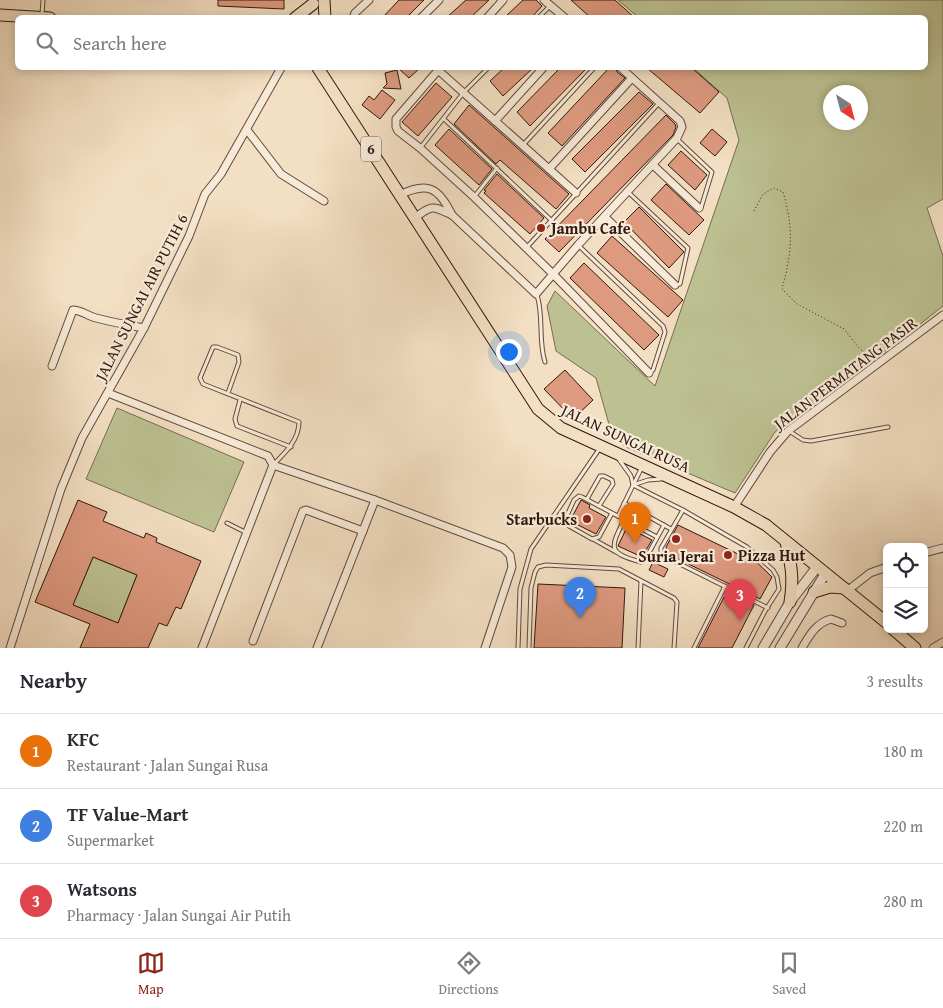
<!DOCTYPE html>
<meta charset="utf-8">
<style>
:root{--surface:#fff;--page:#f2f2f3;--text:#2b2b33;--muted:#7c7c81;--line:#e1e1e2;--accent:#8f2418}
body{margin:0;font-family:"Gentium Book Plus",serif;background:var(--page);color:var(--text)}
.controls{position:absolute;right:15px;bottom:15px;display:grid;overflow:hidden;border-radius:8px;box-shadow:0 2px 8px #0003}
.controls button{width:45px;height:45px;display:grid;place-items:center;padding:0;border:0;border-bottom:1px solid var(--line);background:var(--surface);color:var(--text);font:25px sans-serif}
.compass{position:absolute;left:823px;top:85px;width:45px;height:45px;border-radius:50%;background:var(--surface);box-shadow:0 2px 8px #0003;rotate:144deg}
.you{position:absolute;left:508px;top:351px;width:18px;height:18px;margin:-12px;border:4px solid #fff;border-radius:50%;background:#1a73e8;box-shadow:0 0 0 8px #1a73e833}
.badge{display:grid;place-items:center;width:32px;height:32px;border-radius:50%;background:var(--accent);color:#fff;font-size:16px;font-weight:700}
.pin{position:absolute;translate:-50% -41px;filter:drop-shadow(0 1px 2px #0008)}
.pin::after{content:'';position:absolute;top:26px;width:18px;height:15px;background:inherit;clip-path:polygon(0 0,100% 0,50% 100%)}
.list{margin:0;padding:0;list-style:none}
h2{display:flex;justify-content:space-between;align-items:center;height:65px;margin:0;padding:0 20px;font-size:21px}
h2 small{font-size:16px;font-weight:400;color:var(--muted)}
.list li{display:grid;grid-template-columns:32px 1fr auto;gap:15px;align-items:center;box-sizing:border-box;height:75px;padding:0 20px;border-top:1px solid var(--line)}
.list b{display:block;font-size:19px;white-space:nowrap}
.list p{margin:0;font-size:16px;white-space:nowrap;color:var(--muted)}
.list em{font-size:16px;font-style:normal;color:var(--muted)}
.icon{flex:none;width:28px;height:28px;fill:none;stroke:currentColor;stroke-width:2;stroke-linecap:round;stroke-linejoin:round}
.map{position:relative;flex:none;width:943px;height:648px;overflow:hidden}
.search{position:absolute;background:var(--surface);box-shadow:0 2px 8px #0003;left:15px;right:15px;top:15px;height:55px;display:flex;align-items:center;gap:12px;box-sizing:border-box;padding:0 18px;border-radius:8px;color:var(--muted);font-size:19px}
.sheet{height:290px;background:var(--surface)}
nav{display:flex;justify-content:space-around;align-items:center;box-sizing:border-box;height:70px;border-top:1px solid var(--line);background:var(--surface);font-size:14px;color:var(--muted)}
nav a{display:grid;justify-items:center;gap:2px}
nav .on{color:var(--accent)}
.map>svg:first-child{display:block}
.green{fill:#bdc192;stroke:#776c50;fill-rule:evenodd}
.building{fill:#de9a7f;stroke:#31170d;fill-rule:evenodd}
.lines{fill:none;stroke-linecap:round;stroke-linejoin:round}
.service-casing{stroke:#62493a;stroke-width:5}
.minor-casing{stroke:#62493a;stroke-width:9}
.tertiary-casing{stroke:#62493a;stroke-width:11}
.primary-casing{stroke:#31170d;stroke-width:13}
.path{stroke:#31170d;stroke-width:1;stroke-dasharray:1 2.5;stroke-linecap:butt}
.service{stroke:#f7ead8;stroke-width:3}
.minor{stroke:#f7ead8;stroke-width:7}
.tertiary{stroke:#f7ead8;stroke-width:9}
.primary{stroke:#f3dfc3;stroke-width:11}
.poi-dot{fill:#8f2418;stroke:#f7ead8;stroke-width:2}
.labels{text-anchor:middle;stroke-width:4.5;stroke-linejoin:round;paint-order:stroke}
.shield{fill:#f7ead8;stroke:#6c564a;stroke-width:1}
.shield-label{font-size:15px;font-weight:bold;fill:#31170d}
.poi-label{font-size:16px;font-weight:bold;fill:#31170d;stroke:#f7ead8;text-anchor:start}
.street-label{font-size:16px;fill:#31170d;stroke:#f7ead8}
</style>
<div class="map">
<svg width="943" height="648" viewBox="0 0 943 648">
<rect width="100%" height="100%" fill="#f3dfc3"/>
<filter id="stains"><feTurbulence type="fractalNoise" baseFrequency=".004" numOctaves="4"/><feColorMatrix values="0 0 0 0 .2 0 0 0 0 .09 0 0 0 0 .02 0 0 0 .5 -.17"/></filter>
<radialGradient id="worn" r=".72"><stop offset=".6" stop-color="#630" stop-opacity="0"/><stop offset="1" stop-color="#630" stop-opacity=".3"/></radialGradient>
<g class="green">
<path d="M618,0h325v199l-16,9 16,48v50l-44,35 -124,91 -40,61 -109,-46 -14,-12 -16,-57 -40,-27 -9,-45 8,-15 100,95 84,-246 -12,-42 -34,-30h233v-50l-288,-1zM830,92h30v30h-30z"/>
<path d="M117,408l127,54 -30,70 -128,-53z"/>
<path d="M93,557l44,18 -19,48 -45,-18z"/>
</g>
<g class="building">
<path d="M218,0h66v9l-66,-3z"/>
<path d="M399,0h25l-18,18h-24z"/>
<path d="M466,0h23l-19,18h-24z"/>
<path d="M523,0h13l6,6 -11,12h-27z"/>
<path d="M571,0h44l20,18h-44z"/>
<path d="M398,68h22l-11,10z"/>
<path d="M504,68h29l-30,28 -13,-15z"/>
<path d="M560,68h27l-57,58 -13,-14z"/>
<path d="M609,68h7l1,4 8,6 -63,68 -14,-13z"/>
<path d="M647,68h45l27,24 -19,21z"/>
<path d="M397,70l4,19 -18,-1 4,-4 -2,-11z"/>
<path d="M436,83l16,14 -34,39 -16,-14z"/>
<path d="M382,90l13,10 -15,19 -18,-14 7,-9 5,4z"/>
<path d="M639,92l14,12 -68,68 -13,-13z"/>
<path d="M469,105l100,89 -13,15 -56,-49 -4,4 -42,-40z"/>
<path d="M666,115l9,9 1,3 -3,8 -114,117 -14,-13z"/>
<path d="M449,129l43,40 -13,16 -44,-40z"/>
<path d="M712,129l15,13 -12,14 -15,-13z"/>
<path d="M681,151l26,24 -12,15 -27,-25z"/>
<path d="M497,174l47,44 -14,16 -46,-41 2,-2 -2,-1z"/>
<path d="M666,184l38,36 -15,15 -38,-35z"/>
<path d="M639,207l45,45 -15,16 -45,-46z"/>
<path d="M612,236l71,64 -15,17 -71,-64z"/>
<path d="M584,263l75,72 -15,15 -74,-72z"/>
<path d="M565,370l28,30 -20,19 -29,-30z"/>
<path d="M78,500l29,12 -4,9 41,17 2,-5 11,5 -1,4 45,19 -20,48 -5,-2 -9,19 -8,-3 -11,25h-68l10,-24 -55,-22zM93,557l44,18 -19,48 -45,-18z"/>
<path d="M581,500l9,5 -1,3 17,9 -10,17 -26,-13z"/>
<path d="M678,525l60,29 4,-6 30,29 -12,22 -92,-45 -2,-7z"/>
<path d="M627,527l25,13 -10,17 -24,-11z"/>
<path d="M653,562l15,7 -4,8 -15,-7z"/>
<path d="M538,584l87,4 -3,60h-88z"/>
<path d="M730,593l24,12 -22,43h-34l27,-53z"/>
</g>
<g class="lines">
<g class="service-casing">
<g id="service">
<path d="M42,14l1,-14"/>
<path d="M538,18l12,-12"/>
<path d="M444,119l107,101"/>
<path d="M677,139l35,33 -11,36"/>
<path d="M523,145l71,-77"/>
<path d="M421,147l43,-55 24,-24"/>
<path d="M628,192l60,56 -8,36 -5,1"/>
<path d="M474,197l23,-29"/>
<path d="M579,246l84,80 2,6 -12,38 -4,3"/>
<path d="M527,247l132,-144"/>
<path d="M537,295c7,22 1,46 8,67"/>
<path d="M228,393l11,-31 -1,-7 -21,-8h-4l-13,31 3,6 96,38c0,18 -14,31 -26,43"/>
<path d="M240,400l-5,19 2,7 54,21"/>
<path d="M789,431l14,9 8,1 77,-14"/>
<path d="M618,458l13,18 2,9 50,25 64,37 26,23 4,7 2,12 -14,22 -19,37"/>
<path d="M633,485l15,-5 13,-1"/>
<path d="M587,499l13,-23h4l8,4 1,4 -14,22"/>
<path d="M624,503l47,26"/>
<path d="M683,510l-22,38v5l3,3 104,52"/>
<path d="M612,513l-13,24 -7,2 -23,-13 -4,-6 9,-20 5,-4 3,1 75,40"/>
<path d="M618,516l24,-49"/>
<path d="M624,520c-13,27 -18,33 17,42l4,-2 19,-35"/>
<path d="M227,523l20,10"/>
<path d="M593,539l23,13"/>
<path d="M518,648l2,-59 11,-40 69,-101"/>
<path d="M529,648l2,-60 4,-16 3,-5 8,-2 73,4 55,29 3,4 -3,46"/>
<path d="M638,648l3,-67"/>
<path d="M694,648l31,-62"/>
</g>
</g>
<g class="minor-casing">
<g id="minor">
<path d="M544,0l21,18"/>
<path d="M353,18l2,-5 14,-13"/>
<path d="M421,18l18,-18"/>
<path d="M487,18l16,-18"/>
<path d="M440,68l-44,51v8l2,4 22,17 54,49 79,77 96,99"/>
<path d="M438,70l138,123"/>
<path d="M495,121l48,-53"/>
<path d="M247,130l34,44 43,27"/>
<path d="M653,165l46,43"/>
<path d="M549,169l83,-91"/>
<path d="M400,195c28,-14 39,-7 52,20"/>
<path d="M605,217l70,68"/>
<path d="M415,218c17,-14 18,-12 37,-3l84,79 42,-49 99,-107 5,-11 -2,-6 -59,-53"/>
<path d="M52,366l21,-56c8,0 15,6 23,8 15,4 31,7 48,10"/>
<path d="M108,393l160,63 5,9"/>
<path d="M273,465l102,35 128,48 7,7 2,12 -27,81"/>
<path d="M734,507l36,-55 18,-21 155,-116"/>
<path d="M924,553l19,-5"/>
<path d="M847,591l23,-18 17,-6"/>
<path d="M253,641l50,-130 3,-1 57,21"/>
<path d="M10,648l51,-159 21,-51 62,-110 45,-92 16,-42 16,-20 60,-106"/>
<path d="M202,648l71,-183"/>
<path d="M317,648l58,-148"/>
<path d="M802,648c7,-12 14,-25 29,-29l11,4"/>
<path d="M933,648l10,-6"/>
</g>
</g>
<g class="tertiary-casing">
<g id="tertiary">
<path d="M763,648l27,-46 27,-35"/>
<path d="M780,648l45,-74"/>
</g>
</g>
<g class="primary-casing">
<g id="primary">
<path d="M324,0l1,18"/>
<path d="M0,15l50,3"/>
<path d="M295,18l18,-14"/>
<path d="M318,68l220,341 23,19 173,79 32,18 121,98"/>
<path d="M786,542c5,22 8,36 4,60"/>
<path d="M814,592l16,-5 14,1"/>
<path d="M893,629l22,19"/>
</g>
</g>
<path class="path" d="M754,211l9,-17 11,-6 9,4c11,37 9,60 -1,97l15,15 47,25 15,19 13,11"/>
<use href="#service" class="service"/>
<use href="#minor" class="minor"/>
<use href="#tertiary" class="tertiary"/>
<use href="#primary" class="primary"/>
</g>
<g class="poi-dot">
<circle cx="541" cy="228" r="5"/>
<circle cx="587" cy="519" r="5"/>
<circle cx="676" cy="539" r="5"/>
<circle cx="728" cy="555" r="5"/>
</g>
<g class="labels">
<rect class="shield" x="361" y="136.5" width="20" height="25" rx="4"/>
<g class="shield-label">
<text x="371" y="154">6</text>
</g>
<g class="poi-label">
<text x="551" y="234">Jambu Cafe</text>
<text x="577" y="525" text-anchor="end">Starbucks</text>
<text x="738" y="561">Pizza Hut</text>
<text x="676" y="562" text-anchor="middle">Suria Jerai</text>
</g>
<g class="street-label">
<text transform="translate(141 297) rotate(-63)" y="6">JALAN SUNGAI AIR PUTIH 6</text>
<text transform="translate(845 373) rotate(-37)" y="6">JALAN PERMATANG PASIR</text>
<text transform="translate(626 438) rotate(25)" y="6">JALAN SUNGAI RUSA</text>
</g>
</g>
<rect width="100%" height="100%" filter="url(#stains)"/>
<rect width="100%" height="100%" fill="url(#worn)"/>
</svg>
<div class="controls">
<button><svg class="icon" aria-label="locate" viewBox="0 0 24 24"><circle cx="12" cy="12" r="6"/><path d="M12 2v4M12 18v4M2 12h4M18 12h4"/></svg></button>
<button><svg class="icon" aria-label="layers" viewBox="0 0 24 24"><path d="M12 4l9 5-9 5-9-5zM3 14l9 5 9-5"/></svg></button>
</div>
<svg class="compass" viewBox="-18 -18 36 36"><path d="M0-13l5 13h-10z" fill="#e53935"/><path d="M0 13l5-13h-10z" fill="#7c7c81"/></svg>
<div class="you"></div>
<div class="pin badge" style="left:635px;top:543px;background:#e8710a">1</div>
<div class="pin badge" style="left:580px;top:618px;background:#3f7fe0">2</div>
<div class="pin badge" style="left:740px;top:620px;background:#e0444e">3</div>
<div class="search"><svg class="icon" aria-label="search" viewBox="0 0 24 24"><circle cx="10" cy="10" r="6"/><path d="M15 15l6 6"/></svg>Search here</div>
</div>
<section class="sheet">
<h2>Nearby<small>3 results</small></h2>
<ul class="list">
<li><span class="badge" style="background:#e8710a">1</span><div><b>KFC</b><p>Restaurant · Jalan Sungai Rusa</p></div><em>180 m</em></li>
<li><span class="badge" style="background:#3f7fe0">2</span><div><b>TF Value-Mart</b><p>Supermarket</p></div><em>220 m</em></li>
<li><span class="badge" style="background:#e0444e">3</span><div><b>Watsons</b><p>Pharmacy · Jalan Sungai Air Putih</p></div><em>280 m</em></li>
</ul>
</section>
<nav>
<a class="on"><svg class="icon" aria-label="map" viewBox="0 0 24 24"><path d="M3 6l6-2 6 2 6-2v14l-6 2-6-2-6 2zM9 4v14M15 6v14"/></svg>Map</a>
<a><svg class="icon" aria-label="directions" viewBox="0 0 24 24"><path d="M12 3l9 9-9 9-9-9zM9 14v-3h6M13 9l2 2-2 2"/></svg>Directions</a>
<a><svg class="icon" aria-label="saved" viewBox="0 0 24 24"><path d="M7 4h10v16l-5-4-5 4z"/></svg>Saved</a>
</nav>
